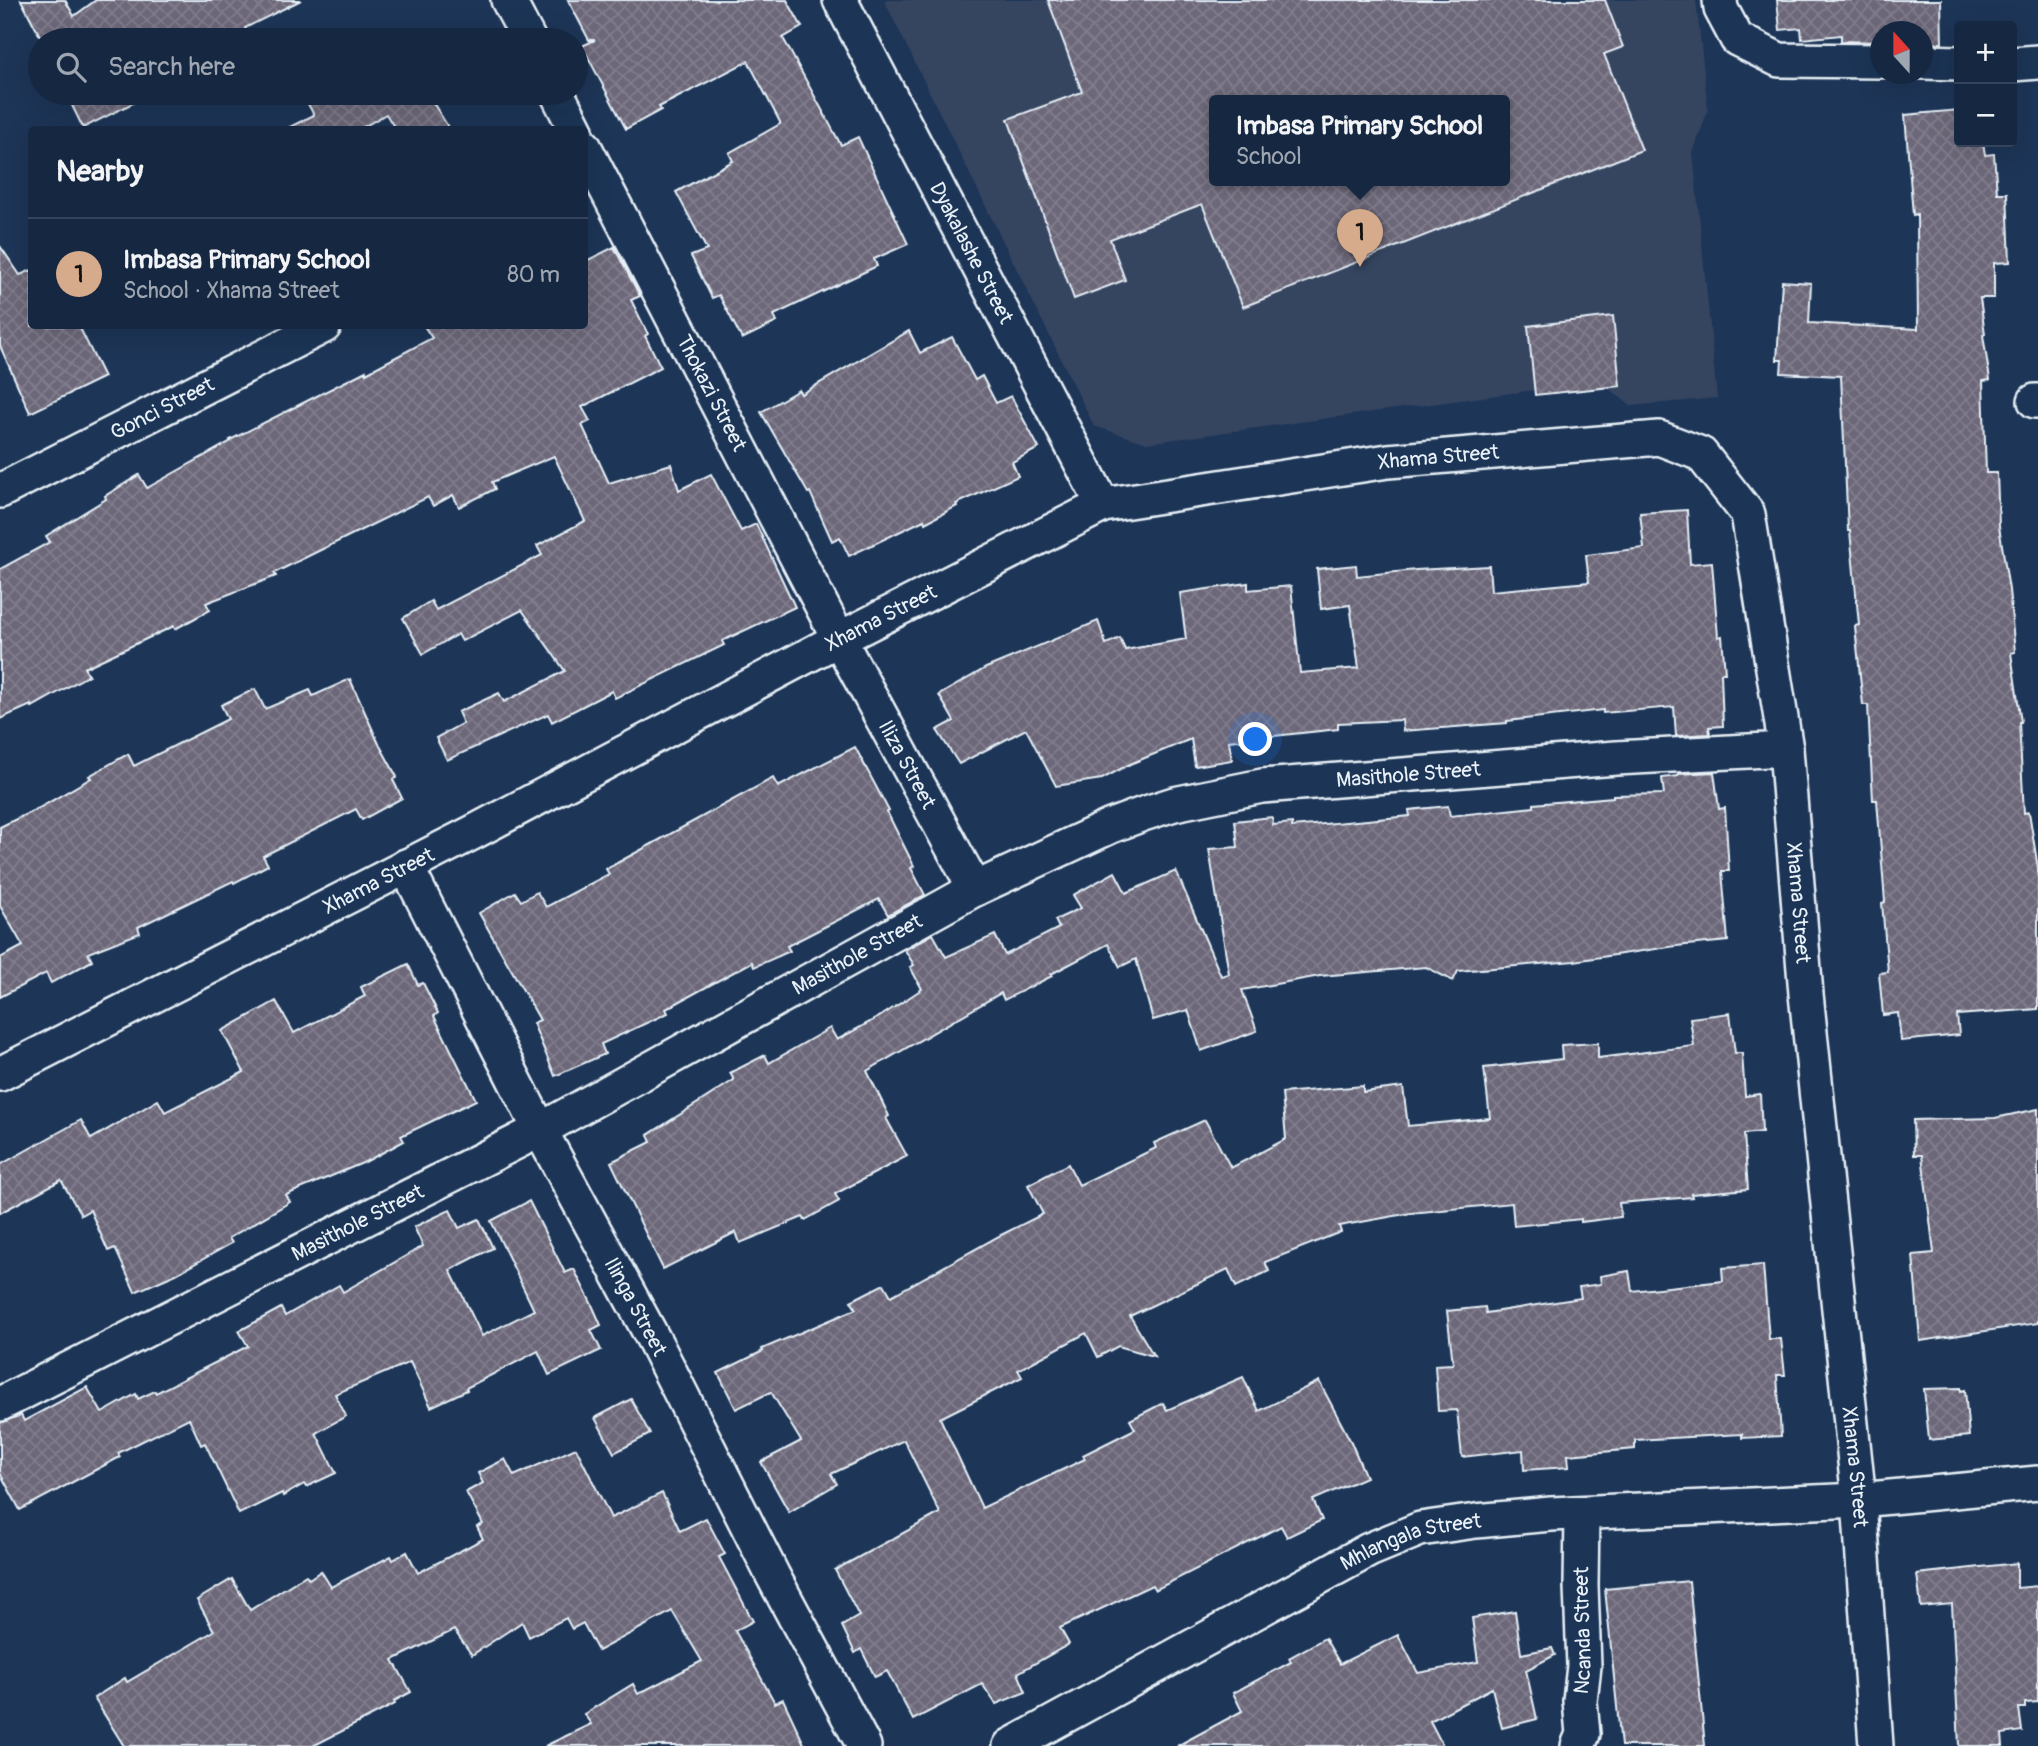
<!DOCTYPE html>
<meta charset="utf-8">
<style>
:root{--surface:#162841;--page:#1f3048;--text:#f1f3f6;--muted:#9ea6b1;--line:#35445a;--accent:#d6ab8b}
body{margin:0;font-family:Pangolin,sans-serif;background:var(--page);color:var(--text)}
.controls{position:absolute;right:21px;top:21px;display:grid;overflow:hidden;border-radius:7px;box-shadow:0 7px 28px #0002}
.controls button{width:63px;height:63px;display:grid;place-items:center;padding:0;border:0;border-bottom:2px solid var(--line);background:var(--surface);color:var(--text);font:35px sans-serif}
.compass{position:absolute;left:1870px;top:21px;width:63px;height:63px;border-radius:50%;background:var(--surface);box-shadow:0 7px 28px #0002;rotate:339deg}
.you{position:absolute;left:1256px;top:740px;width:24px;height:24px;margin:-18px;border:5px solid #fff;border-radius:50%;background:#1a73e8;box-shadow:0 0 0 10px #1a73e833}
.badge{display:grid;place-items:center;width:46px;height:46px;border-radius:50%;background:var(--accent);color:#111;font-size:23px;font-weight:700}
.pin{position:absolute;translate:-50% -58px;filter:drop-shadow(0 2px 4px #0008)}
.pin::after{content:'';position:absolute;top:37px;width:24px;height:21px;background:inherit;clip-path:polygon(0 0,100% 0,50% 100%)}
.popup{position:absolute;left:1209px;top:95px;width:301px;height:91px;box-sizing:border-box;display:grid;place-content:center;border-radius:7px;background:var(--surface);filter:drop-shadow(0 2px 5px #0005);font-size:23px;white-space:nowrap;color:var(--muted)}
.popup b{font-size:26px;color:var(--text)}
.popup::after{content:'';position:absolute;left:50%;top:100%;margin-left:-14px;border:14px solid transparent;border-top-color:var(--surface)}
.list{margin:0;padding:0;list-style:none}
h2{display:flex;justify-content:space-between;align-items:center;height:91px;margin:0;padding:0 28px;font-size:30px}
h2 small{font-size:23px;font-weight:400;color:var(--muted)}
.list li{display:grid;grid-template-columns:46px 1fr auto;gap:21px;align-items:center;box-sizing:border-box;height:112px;padding:0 28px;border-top:2px solid var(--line)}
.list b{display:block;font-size:26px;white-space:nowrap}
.list p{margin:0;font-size:23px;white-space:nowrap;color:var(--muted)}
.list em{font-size:23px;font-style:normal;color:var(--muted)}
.icon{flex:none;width:38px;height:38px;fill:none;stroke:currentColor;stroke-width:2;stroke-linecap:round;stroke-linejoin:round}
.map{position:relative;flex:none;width:2038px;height:1746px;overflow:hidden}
.search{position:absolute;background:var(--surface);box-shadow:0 7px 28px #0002;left:28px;top:28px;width:560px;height:77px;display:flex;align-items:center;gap:18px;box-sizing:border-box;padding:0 24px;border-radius:38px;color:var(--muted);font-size:26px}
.panel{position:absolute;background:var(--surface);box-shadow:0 7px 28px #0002;left:28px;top:126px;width:560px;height:203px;border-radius:7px}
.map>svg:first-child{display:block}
.built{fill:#354461;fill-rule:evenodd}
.building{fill:url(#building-cross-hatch);stroke:#e8f1f8;stroke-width:2;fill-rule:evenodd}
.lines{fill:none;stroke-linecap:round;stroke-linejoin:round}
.street-casing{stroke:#e8f1f8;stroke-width:38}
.street{stroke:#1d3557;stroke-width:33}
.labels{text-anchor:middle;stroke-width:6;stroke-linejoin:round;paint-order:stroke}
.street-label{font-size:21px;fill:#e8f1f8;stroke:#1d3557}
</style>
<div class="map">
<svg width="2038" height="1746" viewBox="0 0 2038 1746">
<defs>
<pattern id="building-cross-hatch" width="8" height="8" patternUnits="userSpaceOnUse" patternTransform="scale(1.75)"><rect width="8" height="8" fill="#6c6779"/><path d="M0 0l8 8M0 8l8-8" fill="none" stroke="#817d8d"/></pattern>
</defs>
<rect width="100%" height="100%" fill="#1d3557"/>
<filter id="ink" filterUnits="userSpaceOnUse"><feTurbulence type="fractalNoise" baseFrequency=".0143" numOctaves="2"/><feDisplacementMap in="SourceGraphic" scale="14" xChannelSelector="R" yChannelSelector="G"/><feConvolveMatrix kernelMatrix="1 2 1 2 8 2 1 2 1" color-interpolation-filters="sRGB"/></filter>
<g filter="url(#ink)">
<path class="built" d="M884,0h812l12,110 -15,43 24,245 -86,8 -32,-25 -452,62 -53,-17zM1215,101h290v80h-290z"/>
<g class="building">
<path d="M21,0h44l9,16 22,-16h205l-56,28 6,12h-209z"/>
<path d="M568,0h219l15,27 -19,11 58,107 17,-8 50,107 -34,15 3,7 -103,49 3,7 -35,17 -23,-44 -7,3 -21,-42 16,-6 -31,-58 57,-31 -4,-8 51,-29v-2l-32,-61 -89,46 2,3 -35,19 -44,-83 13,-6h-6z"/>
<path d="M1048,0h557l18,47 -19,7 38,96 -399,157 -41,-103 -92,35 15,41 -51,19 -66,-180 74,-27zM1215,101h291l-1,80h-290z"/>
<path d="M1777,0h164l1,43h-20v-11h-42v10l-39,-1v-6l-39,4 -1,-11 -21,2z"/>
<path d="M66,93h102l-16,8 -3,-6 -66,33z"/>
<path d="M302,93h41l3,6 12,-6h69l23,37h-54l-10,-16 -24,14 1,2h-79l30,-15z"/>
<path d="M1959,110v32h24l2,13 9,-1 3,39h10l3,69 -16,1v35h-14l5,36 -2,1 7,45 -7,1 3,92h11l2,53 10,64 6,62 -4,1 10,69h-2l5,91 5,-1 9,56v141l-81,6 2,20 -58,6 -3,-28 -15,2 -4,-42 9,-1 -6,-69 3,-1 -8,-102h-4l-5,-95h-5l-8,-79 4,-1 -9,-94h-2l-7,-155 -60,-3 1,-13h-5l5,-79 29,2 -2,40 109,6 -1,-115 -4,1 -8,-100z"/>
<path d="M0,246l20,29 12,-5v56h47l25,51 -74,36 -30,-67z"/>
<path d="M614,247l26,49 -9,4 17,34 -3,2 16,31 -79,40 8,14 -8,4 27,58 62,-19 8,26 32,-16 30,57 15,-7 39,83 -73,34 2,4 -109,53 -3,-7 -60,31 -4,-8 -101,46 -11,-22 27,-15 -5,-11 41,-19 5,9 61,-31 -43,-61 -60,31 -4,-7 -35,20 -20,-36 28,-17 5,9 106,-55 -5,-9 48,-25 -31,-65 -62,26 3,7 -36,18 -6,-12 -20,11 -5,-9 -154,76 2,3 -70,27 4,7 -35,19 -1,-3 -90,42 5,7 -57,32 -1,-2 -31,14v-150l50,-27 -4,-6 60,-37 -1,-3 34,-21 8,13 84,-47 -1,-1 136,-69v2l66,-35 -8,-12h160v-64z"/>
<path d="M1613,316l7,70 -85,9 -7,-69z"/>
<path d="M909,331l11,22 32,-16 23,43 7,-4 14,27 15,-7 28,52 -27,14 6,14 -62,28 1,2 -32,17 -1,-3 -75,36 -9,-19 -8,4 -22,-49 -2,1 -47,-81 38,-22 2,4z"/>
<path d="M1687,510l3,54 22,-2 6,75 4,-1 3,37h-4l2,53 -14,1 1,7 -34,2 -2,-29 -71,6v-3l-96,11v2l-104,8 -1,-11 -64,3v6l-109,12 3,19 -37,6 -4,-27 -61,25 -28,15 -46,7 -30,-57 -67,35 -22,-34 17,-9 -15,-26 47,-27 112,-47 8,23 14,-6 5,12 61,-11 -6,-46 68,-10v7l43,-4 9,87 59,-5 -9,-63 -29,4 -4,-40 39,-4 1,11 59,-6 73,-4 2,25 98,-9 -3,-27 58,-7 -4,-35z"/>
<path d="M350,679l29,65 18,33 -4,3 9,18 -40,22 -6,-11 -93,47 5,9 -34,18 -1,-2 -95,46 2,6 -52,20 4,8 -41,22 -5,-10 -46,24v-39l23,-12 -23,-40v-79l39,-19 52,-30 -2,-2 39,-22 6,12 94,-47 -7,-14 34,-16 10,20 45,-19 3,6z"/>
<path d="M855,747l34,64 -2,1 27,54 -3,2 14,27 -37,20 -9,-16 -92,47 3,5 -36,16 -2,-5 -86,47 2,4 -67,31 4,10 -50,22 -22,-53 7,-3 -61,-107 36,-21 6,9 16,-9 9,15 63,-33 -3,-5 167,-91 5,9z"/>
<path d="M1714,772l5,37 6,-1 4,63h-7l6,70 -52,5 -102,15 -116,10 -5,10 -27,-14 -106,9 -78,14 15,41 -56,20 -13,-41 -35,10 -17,-61 -16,8 -12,-23 -57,30 1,2 -48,24 -3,-7 -134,78 22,45 -3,2 21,38 -72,38 4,7 -34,19 -2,-3 -63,26 -4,-11 -73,37 -52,-107 40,-20 -3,-7 86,-55 -4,-7 35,-18 4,8 61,-35 7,12 44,-24 41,-27 -12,-22 4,-2 -9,-15 28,-16 13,23 49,-22 10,20 54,-27 -4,-8 26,-12 -8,-13 42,-23 11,21 50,-22 45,105 8,-2 -20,-125 29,-2 -3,-26 37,-4 1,8 19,-2v4l118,-11 -1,-6 39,-4 2,10 84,-9v-3l79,-7v-2l51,-1 -2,-16 16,-2v-2z"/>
<path d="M408,964l10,21 5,-2 15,30 -4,3 42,84 -75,36 3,5 -39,21 -79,33 4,7 -61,36 3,5 -56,31 -41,18 -20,-44 -7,3 -18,-41 -9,5 -20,-35 -61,33v-48l81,-45 10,19 67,-39 7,12 79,-40 -22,-41 54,-30 18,32 71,-37 -4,-9z"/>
<path d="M1730,1013l5,40h7l3,43 15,-2 2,38 -18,2 4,55 -57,5 1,3 -73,6 2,14 -40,5v-3l-67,7 -2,-23 -101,10 -72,13 2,6 -76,30 4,9 -33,16 -8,-18 -98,47 24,40 -36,-10 -20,11 -12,-24 -68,37 4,7 -82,41 42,90 103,-49 -2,-4 52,-26 -5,-9 33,-17 4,7 76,-33 16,34 60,-30 32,61 15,35 -53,23 9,20 -35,17 -6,-11 -126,64 -3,-5 -92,43 9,16 -51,29 8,19 -30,12 -14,-20 -69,36 -26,-49 -12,6 -14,-28 -6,4 -13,-27 17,-10 -24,-46 105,-57 -36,-73 -73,34 6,10 -48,28 -28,-50 40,-21 -30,-49 -35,17 -18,-36 45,-22 -1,-2 94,-40 -5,-8 33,-17 7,12 110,-61 42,-21 -15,-29 40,-21 11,21 77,-37 -2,-5 51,-23 26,48 55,-29 -4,-46 81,-7v6l40,-5 5,39 82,-8 -6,-50 78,-9 -1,-14 37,-2v15l96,-12 -4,-28z"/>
<path d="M2038,1109v214l-118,18 -7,-86 21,-2 -12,-98h-8l-1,-35 82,-2z"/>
<path d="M529,1201l36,72 9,-4 19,38 8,18 -10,5 10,20 -52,25 -11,-24 -72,37 1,2 -36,17 -21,-45 -75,32 11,22 -30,17 20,40 -30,14 -2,-3 -21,12 -1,-3 -43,21 -34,-71 -4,2 -12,-27 -71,35 2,4 -100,53 -20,-37v-50l21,-8 3,6 63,-34 15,26 34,-19 2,5 17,-8 1,2 92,-47 -9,-15 42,-23 4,8 54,-31 4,7 80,-46 -9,-19 36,-17 9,18 20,-9 14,29 -43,22 32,66 52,-26 -43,-89z"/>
<path d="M1763,1265l6,74h12l4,36h-8l4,61 -39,2v-4l-107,6v9l-67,6 1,12 -45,3 -1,-20 -61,7 -5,-47 -19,1 -3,-46 18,-1 -6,-53 38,-4 1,6 95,-15 -2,-11 22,-3 -1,-8 29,-5 3,20 91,-10 -1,-13z"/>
<path d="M1961,1388v3l4,-1 4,46 -40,4 -5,-51z"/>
<path d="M631,1399l19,35 -36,19 -19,-35z"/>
<path d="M576,1448l35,70 51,-25 18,38 26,-13 19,36 -6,3 34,64 -18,10 40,72 8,-4 22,47h-260l46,-22 -7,-10 49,-30 5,10 64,-33 -30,-50 -74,40 -15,-28 -11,6 -6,-11 -37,19 -7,-15 -50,33 -18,-25 -61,30 18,32 -17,9 1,3 -82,42h-189l-30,-48 31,-20 2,4 87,-51 -17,-31 35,-21 18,31 56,-35 3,4 12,-8 10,16 60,-31 2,4 14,-8 11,21 65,-34 -6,-12 6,-3 -17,-32 17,-9 -5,-10 27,-14 9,17z"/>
<path d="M2017,1563v25l21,-2v116l-13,1v5h-6l3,23 -20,3 1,12h-44l-7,-142 -31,3 -4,-33z"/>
<path d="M1689,1581l16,165h-84l-16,-157z"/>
<path d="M1515,1611l6,43 31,-6 3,7 -29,15 11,49 -35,9 -10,-40 -62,33 13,25h-266l65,-35 -9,-18 58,-31 -2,-4 36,-20 15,26 58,-29 20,38 60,-11 -6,-44z"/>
</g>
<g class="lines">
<g class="street-casing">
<g id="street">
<path d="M508,0l21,40"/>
<path id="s1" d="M840,0l263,505"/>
<path d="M1720,0l1,9 16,30 42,21 102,1"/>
<path d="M1923,62l36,1"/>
<path d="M2012,64l26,-2"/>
<path d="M557,93l19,37"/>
<path id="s2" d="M584,146l255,493 136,250"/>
<path d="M2035,401h3"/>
<path id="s3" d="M0,491l324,-165"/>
<path id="s4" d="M406,866l134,264 116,214 117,232 91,170"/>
<path id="s5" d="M0,1074l472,-241 367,-194 264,-134 285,-44 271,-23 42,16 47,60 38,235 20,245 53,506 17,246"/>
<path id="s6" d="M0,1404l540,-274 435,-241 136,-63 32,-12 31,-10 88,-18 354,-28 170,-9"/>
<path id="s7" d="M1010,1746l359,-196 51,-21 56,-8 75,-7 308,-14 179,-17"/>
<path id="s8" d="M1578,1746l5,-12 -3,-33 4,-35 -3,-80 1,-73"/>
</g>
</g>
<use href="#street" class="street"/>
</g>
</g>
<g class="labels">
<g class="street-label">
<text dy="7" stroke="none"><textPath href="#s1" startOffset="285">Dyakalashe Street</textPath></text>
<text dy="7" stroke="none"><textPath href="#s2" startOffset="278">Thokazi Street</textPath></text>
<text dy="7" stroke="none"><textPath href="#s3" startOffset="182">Gonci Street</textPath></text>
<text dy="7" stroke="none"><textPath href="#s5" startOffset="1580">Xhama Street</textPath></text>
<text dy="7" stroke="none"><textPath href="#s5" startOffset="992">Xhama Street</textPath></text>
<text dy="7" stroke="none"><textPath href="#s2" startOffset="698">Iliza Street</textPath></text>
<text dy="7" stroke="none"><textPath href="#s6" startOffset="1556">Masithole Street</textPath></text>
<text dy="7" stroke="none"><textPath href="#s5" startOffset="425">Xhama Street</textPath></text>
<text dy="7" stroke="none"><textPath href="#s5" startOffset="2315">Xhama Street</textPath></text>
<text dy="7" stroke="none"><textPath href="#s6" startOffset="968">Masithole Street</textPath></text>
<text dy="7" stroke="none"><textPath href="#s6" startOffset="401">Masithole Street</textPath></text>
<text dy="7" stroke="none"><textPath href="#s4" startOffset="497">Ilinga Street</textPath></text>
<text dy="7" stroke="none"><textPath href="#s5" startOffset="2882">Xhama Street</textPath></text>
<text dy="7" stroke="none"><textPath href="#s7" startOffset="452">Mhlangala Street</textPath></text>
<text dy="7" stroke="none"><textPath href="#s8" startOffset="117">Ncanda Street</textPath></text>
</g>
</g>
</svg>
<div class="controls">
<button>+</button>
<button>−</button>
</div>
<svg class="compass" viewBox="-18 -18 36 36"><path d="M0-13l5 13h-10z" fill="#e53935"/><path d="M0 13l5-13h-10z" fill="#9ea6b1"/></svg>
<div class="you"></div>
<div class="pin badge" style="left:1360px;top:267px">1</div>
<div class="popup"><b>Imbasa Primary School</b>School</div>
<div class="search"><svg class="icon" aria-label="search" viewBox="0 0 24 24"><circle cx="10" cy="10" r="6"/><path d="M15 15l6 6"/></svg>Search here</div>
<section class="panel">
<h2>Nearby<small></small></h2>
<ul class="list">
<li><span class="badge">1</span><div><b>Imbasa Primary School</b><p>School · Xhama Street</p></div><em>80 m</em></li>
</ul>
</section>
</div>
